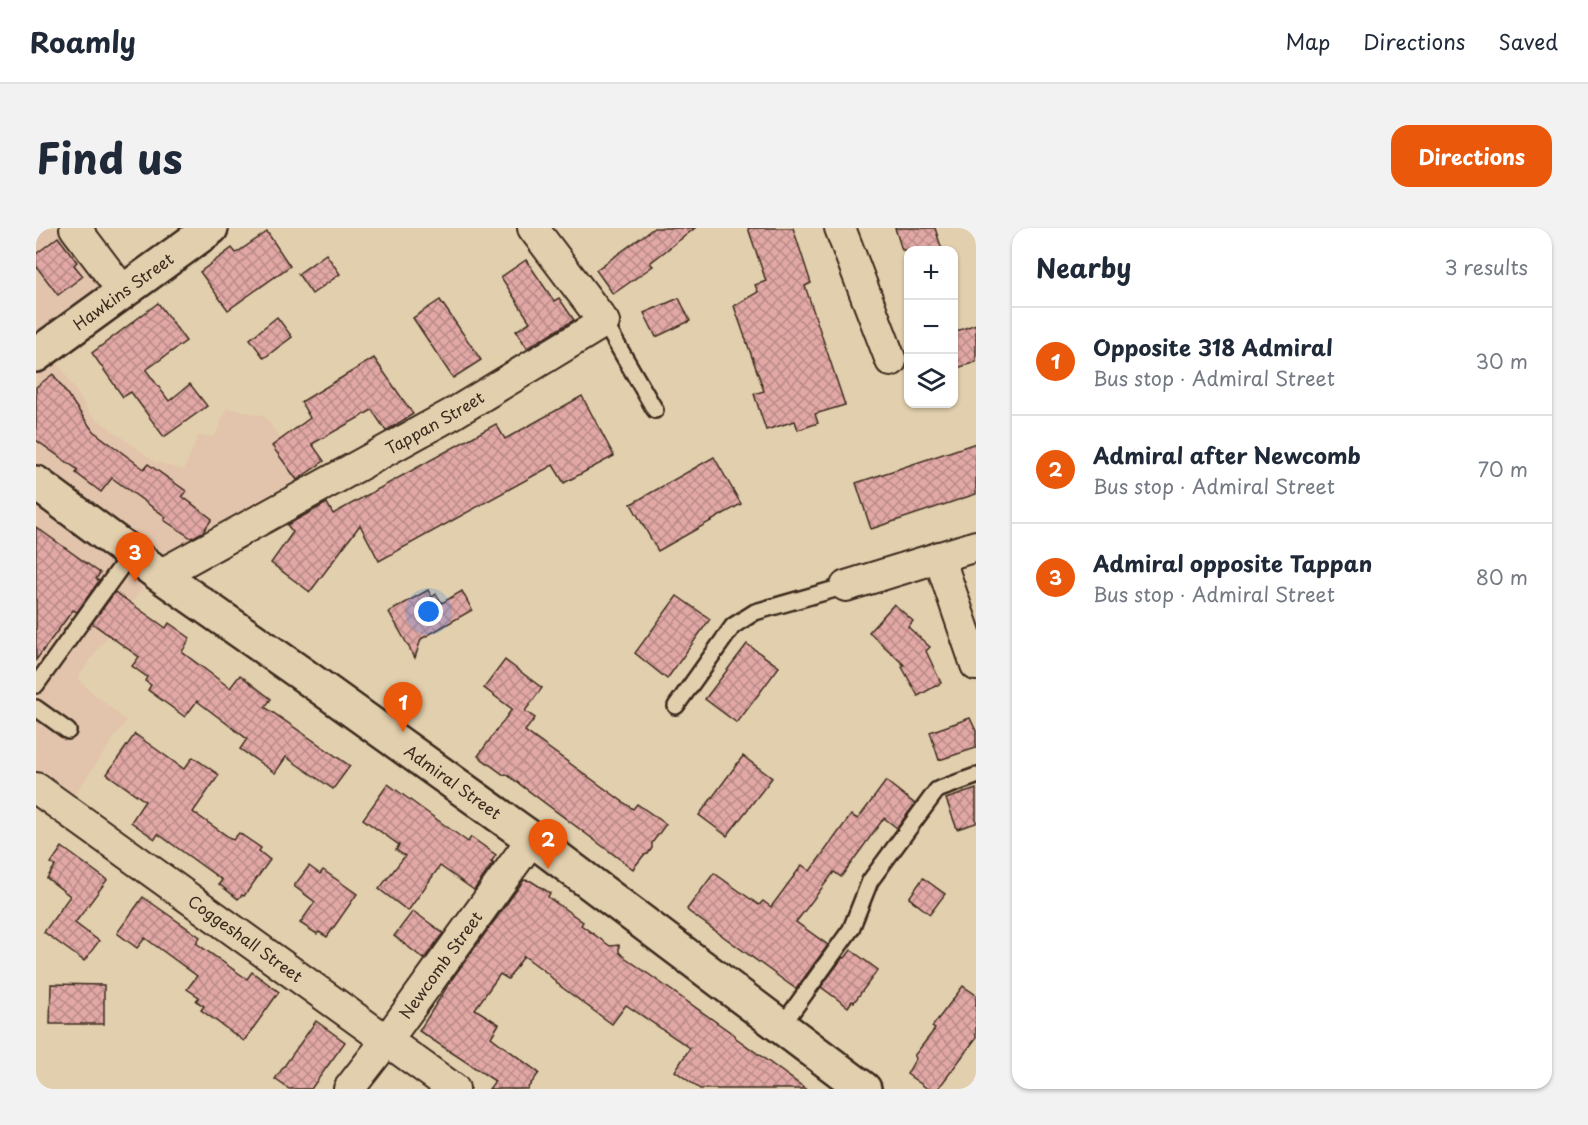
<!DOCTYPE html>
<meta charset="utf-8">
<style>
:root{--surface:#fff;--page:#f2f2f3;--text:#1f2937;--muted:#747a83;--line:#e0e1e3;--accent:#ea580c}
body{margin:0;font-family:"Playpen Sans",sans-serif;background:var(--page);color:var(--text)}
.controls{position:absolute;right:18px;top:18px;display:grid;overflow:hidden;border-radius:12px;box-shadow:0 2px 4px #0004}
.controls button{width:54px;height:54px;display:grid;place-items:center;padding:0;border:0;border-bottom:2px solid var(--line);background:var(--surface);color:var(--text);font:30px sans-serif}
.you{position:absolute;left:393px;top:384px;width:21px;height:21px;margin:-15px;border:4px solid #fff;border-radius:50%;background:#1a73e8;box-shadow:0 0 0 9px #1a73e833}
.badge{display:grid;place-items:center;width:39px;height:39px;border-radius:50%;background:var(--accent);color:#fff;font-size:20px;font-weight:700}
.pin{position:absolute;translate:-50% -50px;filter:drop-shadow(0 2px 3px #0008)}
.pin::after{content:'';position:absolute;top:32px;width:21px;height:18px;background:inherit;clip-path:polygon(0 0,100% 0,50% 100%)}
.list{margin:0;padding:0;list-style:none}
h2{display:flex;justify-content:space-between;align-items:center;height:78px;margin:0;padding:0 24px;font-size:26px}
h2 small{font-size:20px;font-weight:400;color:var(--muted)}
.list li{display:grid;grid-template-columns:39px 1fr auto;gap:18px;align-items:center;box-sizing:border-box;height:108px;padding:0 24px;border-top:2px solid var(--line)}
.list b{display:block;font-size:22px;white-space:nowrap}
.list p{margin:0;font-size:20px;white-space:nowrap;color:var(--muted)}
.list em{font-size:20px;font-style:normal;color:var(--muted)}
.icon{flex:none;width:33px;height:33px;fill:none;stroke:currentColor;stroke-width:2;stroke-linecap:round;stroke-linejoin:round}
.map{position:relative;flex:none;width:940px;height:861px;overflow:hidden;border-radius:18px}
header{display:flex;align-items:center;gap:36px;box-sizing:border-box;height:84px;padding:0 30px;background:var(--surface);border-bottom:2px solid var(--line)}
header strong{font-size:28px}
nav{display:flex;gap:33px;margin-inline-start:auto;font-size:21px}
.intro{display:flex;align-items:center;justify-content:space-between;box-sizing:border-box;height:144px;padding:0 36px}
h1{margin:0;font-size:42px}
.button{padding:15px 27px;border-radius:18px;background:var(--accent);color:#fff;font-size:21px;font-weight:700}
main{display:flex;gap:36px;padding:0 36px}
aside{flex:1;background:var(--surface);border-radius:18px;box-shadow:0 2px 4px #0004}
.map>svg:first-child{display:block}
.built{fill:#e2c3ab}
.building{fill:url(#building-cross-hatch);stroke:#3b2a1e;stroke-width:1.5}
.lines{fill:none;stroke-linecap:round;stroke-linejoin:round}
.lane-casing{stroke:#3b2a1e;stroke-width:20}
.street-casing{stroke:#3b2a1e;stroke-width:34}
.secondary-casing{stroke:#3b2a1e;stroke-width:38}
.lane{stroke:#e2cfad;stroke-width:15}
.street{stroke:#e2cfad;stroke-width:30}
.secondary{stroke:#e2cfad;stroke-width:33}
.labels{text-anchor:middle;stroke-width:4.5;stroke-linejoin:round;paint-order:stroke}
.street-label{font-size:16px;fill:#3b2a1e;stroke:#e2cfad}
</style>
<header>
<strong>Roamly</strong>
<nav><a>Map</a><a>Directions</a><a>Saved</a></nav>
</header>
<div class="intro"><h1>Find us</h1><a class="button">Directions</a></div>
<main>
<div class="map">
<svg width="940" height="861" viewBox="0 0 940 861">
<defs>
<pattern id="building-cross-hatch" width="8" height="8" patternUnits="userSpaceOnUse" patternTransform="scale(1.5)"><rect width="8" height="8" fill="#e2a8a5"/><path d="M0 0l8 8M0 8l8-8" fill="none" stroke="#b88986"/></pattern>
</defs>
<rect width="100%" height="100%" fill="#e2cfad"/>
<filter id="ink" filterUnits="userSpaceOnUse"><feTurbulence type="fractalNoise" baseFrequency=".0167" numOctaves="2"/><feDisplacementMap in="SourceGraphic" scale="12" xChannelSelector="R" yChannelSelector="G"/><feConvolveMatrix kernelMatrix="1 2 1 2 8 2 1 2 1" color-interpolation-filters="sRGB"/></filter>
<g filter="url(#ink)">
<path class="built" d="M0,0h27l51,68 -63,51 6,14 33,53 65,48 29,8 14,-34h17l12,-28 37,8 52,72 -167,91 -71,98 3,6 45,38 -64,91 -26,-17z"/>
<g class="building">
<path d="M618,0h41l-45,35 3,3 -40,28 -17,-24z"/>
<path d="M712,0h45l18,55 -6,3 40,119 -30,9 3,9 -20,7 -3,-9 -29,9 -12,-36 10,-3 -30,-85 24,-14 -3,-7 11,-4z"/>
<path d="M859,0h40l7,22h-40z"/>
<path d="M231,4l23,34 -62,44 -28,-38 32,-24 4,5z"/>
<path d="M22,9l19,25 -3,3 9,11 -25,19 -22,-29v-12z"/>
<path d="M290,26l14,20 -28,20 -14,-20z"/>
<path d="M490,32l28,41 5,-3 15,22 -47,28 -11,-17 14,-9 -29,-45z"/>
<path d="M643,70l11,23 -34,16 -12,-24z"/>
<path d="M404,72l41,60 -28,18 -40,-60z"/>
<path d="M122,75l28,38 -40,29 23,31 21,-17 17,22 -43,31 -33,-45 -8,5 -31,-44z"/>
<path d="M241,89l15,20 -28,21 -14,-19z"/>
<path d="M940,96v38l-22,7v-37z"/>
<path d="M338,130l39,56 -27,17 -14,-21 -60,34 12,17 -27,19 -25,-34 38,-28 -9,-16z"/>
<path d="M17,146l40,57 51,38 4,-5 38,27 -4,5 30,23 -9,13 -12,6 -27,-18 2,-3 -54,-39 -11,14 -25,-19 2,-3 -42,-30v-53z"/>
<path d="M546,168l32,60 -50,27 -11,-18 -174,96 -19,-36 -50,67 -39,-29 22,-31 -6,-7 40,-22 6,11 163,-90 9,15z"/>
<path d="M940,215v51l-105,35 -15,-46z"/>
<path d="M678,229l27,47 -83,47 -27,-47z"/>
<path d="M0,299l64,46 -4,6 3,2 -22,31 -4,-2 -37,50z"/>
<path d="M392,362l4,7 4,-3 6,9 20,-12 10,19 -51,29 -6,19 -26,-46z"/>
<path d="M79,364l51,36 3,-5 21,15 -8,14 48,36 10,-13 31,24 -6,8 85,59 -17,23 -47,-32 -11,16 -35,-24 7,-10 -50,-38 -12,16 -37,-27 3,-5 -6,-4 2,-4 -15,-11 7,-9 -47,-34z"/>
<path d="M641,368l33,23 -43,60 -32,-26z"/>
<path d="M858,376l19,17 -5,6 22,20 -4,4 15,32 -23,13 -16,-29 2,-2 -35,-33z"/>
<path d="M711,416l32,23 -42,56 -32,-24z"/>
<path d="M469,432l37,28 -17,23 10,7 -10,13 108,78 4,-5 29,20 -14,19v5l-4,6 -4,1 -11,14 -127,-95 -2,1 -26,-19 34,-47 -28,-21z"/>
<path d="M934,490l6,13v17l-37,12 -9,-28z"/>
<path d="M99,506l49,35 9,-12 26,18 -26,37 40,28 6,-7 22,15 -2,3 11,9 -26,36 -2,-1 -4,4 -19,-15 3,-4 -64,-46 -3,5 -24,-17 14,-21 -38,-27z"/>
<path d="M707,528l29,22 -45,58 -28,-21z"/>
<path d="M850,553l29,23 -18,24 -13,-10 -43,59 -7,-5 -38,50 32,23 -32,44 -108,-78 -1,-2 27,-36 45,32 4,-4 8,6 31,-42 8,6 41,-56 7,4z"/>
<path d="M352,556l80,58 3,-5 25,18 -5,7 2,1 -19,27 -34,-24 -32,45 -29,-22 26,-33 -9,-6 3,-5 -36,-26z"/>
<path d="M940,561v34l-19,6 -11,-30z"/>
<path d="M26,619l45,33 -32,43 24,18 -15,20 -40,-29 26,-36 -23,-18 8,-12 -4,-3z"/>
<path d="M273,638l11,8 3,-4 34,24 -30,43 -8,-5 -2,2 -17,-11 15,-21 -21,-16z"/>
<path d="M887,650l22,16 -15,20 -21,-16z"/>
<path d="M488,652l7,1 19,12 -2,4 35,25 -2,3 29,21 9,-1v7l4,4 110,78 3,4 70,51h-106l-25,-18 15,-23 -64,-43 -14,19 -52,-38 -13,-13 -23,-17 -16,23 -8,-5 -25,35 24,15 -8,13 48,36 -12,16h-38l6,-8 -76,-50 33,-52z"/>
<path d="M107,669l57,40 -4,6 51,36 5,-7 27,20 -35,49 -43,-31 3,-4 -8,-5 3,-4 -12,-8 10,-13 -52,-38 -8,10 -20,-15z"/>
<path d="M377,683l30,22 -19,26 -30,-23z"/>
<path d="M815,722l27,20 -24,32 -2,-1 -4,6 -27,-20 22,-30 2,1z"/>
<path d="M15,756l53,1v39h-54z"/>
<path d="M927,758l13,9v43l-38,51h-10l-21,-15 9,-16 -2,-2 21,-27 -3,-2z"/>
<path d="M280,793l29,21 -34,47h-22l-14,-10z"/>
</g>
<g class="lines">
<g class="lane-casing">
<g id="lane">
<path d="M568,94l51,88"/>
<path d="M0,457l95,-132"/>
<path d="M640,478l57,-80 22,-14 91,-26"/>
<path d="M0,480l32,23"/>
<path d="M745,799l70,-98 19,-48 67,-91 39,-14"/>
</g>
</g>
<g class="street-casing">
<g id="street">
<path d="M39,0l47,62"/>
<path d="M804,0l51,133"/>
<path d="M903,329l37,108"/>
<path id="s1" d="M124,347l294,-162 150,-91 -71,-94"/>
<path d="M810,358l130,-40"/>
<path id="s2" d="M0,560l418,301"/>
<path id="s3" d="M313,861l38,-49 145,-201"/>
</g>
</g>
<g class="secondary-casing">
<g id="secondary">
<path id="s4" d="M0,127l175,-127"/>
<path id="s5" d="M0,255l124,92 142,99 230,165 332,250"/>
</g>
</g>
<use href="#lane" class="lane"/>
<use href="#street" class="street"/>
<use href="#secondary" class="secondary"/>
</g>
</g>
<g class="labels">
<g class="street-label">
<text dy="6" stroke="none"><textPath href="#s4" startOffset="108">Hawkins Street</textPath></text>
<text dy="6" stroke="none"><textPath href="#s1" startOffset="314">Tappan Street</textPath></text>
<text dy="6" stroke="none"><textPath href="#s5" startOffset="513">Admiral Street</textPath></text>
<text dy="6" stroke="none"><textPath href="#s2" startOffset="258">Coggeshall Street</textPath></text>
<text dy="6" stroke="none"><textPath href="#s3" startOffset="154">Newcomb Street</textPath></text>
</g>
</g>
</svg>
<div class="controls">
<button>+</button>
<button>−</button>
<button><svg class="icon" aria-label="layers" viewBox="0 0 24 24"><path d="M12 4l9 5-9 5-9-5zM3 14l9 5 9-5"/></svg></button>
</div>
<div class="you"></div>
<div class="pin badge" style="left:367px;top:504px">1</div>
<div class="pin badge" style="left:512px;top:641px">2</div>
<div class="pin badge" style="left:99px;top:354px">3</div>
</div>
<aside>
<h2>Nearby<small>3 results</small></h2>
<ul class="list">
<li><span class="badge">1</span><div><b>Opposite 318 Admiral</b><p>Bus stop · Admiral Street</p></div><em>30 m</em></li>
<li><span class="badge">2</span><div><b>Admiral after Newcomb</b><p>Bus stop · Admiral Street</p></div><em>70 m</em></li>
<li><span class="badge">3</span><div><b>Admiral opposite Tappan</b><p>Bus stop · Admiral Street</p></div><em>80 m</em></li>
</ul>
</aside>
</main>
